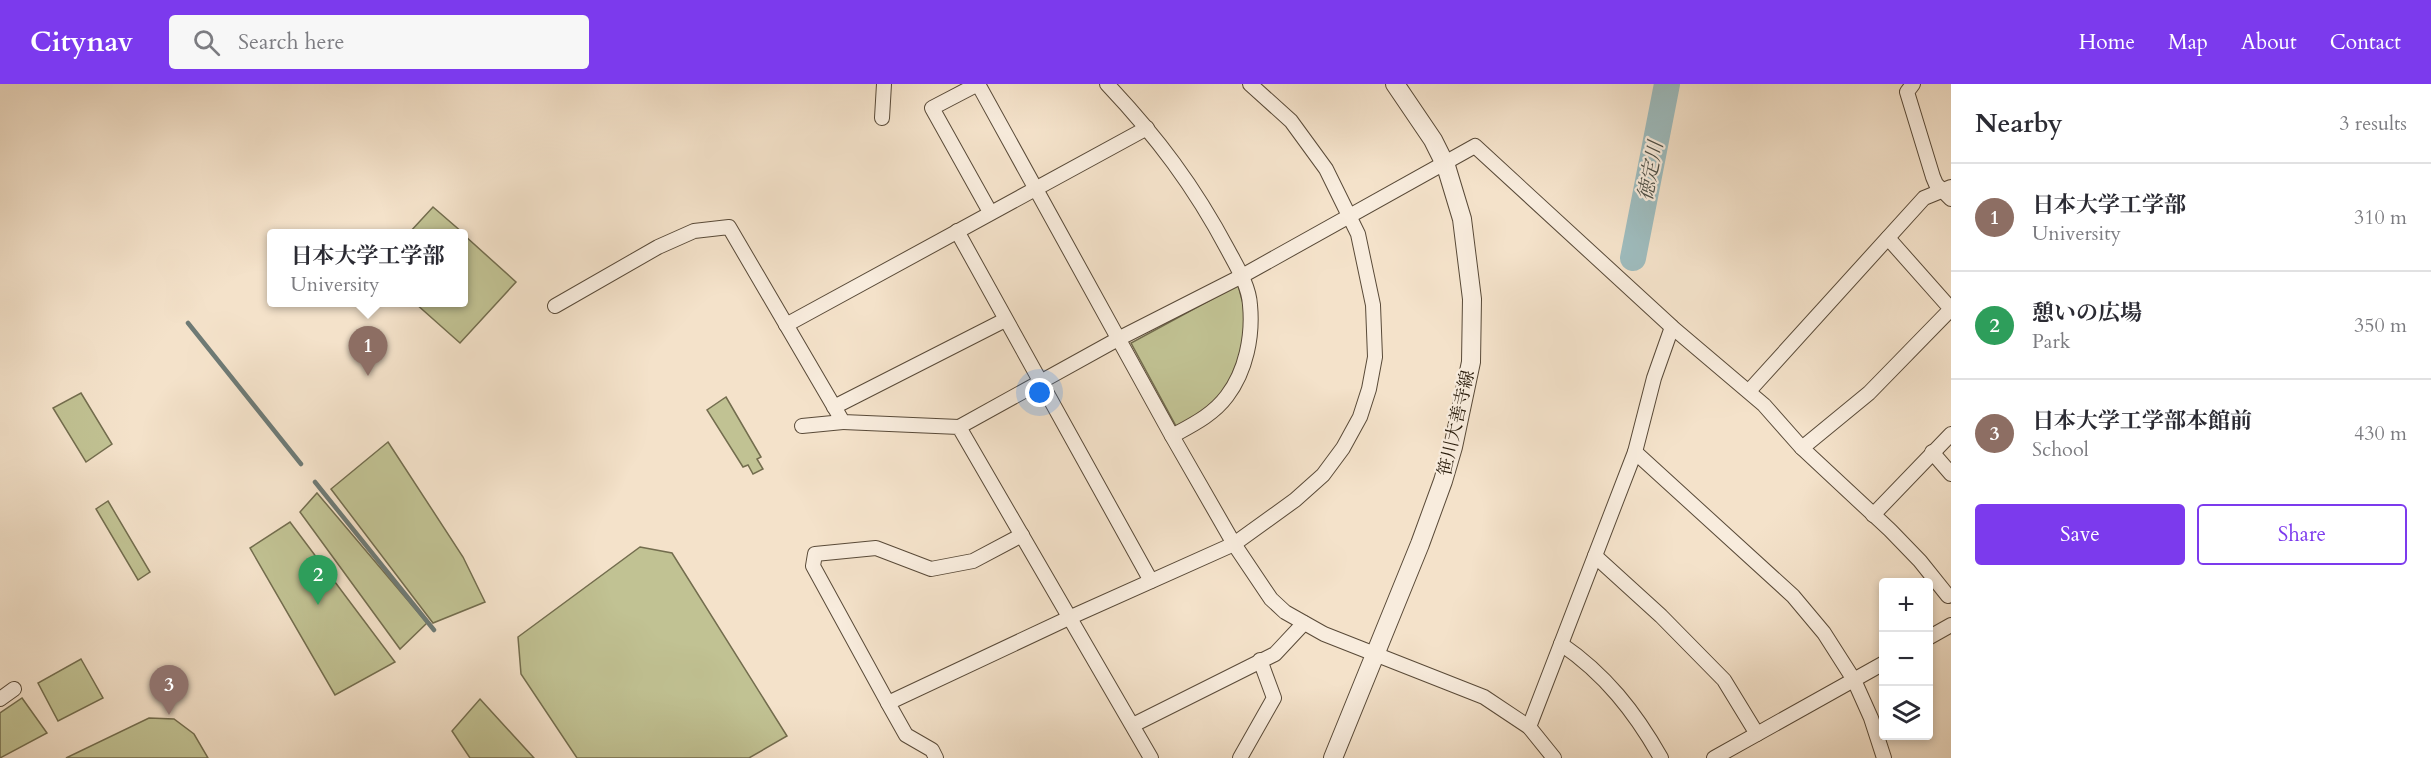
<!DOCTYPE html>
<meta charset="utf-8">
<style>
:root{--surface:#fff;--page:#f7f7f7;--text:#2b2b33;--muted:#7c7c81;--line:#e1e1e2;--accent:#7c3aed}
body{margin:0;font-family:Cardo,"Noto Serif JP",serif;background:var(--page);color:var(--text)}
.controls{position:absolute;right:18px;bottom:18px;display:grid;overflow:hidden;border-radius:6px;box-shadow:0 3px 9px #0003}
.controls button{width:54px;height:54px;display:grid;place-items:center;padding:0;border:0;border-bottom:2px solid var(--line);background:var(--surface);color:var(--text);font:30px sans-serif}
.you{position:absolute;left:1040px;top:309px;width:21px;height:21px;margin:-15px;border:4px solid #fff;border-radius:50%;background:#1a73e8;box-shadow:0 0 0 9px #1a73e833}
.badge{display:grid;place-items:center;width:39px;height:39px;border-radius:50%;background:var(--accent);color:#fff;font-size:20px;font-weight:700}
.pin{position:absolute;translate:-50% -50px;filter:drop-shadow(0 2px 3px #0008)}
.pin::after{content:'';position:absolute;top:32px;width:21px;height:18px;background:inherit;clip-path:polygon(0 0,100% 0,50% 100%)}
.popup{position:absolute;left:267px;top:145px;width:201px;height:78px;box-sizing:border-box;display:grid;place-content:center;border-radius:6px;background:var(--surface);filter:drop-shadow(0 2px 4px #0005);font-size:20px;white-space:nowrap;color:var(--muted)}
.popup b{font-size:22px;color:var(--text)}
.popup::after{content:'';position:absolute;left:50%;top:100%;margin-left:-12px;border:12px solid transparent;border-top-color:var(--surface)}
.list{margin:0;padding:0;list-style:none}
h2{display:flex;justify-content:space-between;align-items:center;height:78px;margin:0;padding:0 24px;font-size:26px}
h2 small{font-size:20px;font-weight:400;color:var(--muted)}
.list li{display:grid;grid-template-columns:39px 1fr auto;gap:18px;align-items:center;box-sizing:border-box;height:108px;padding:0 24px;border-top:2px solid var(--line)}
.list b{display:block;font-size:22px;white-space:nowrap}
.list p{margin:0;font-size:20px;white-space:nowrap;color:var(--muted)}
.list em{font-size:20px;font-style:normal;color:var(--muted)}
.actions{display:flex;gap:12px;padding:18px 24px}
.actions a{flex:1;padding:14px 0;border:2px solid var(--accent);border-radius:6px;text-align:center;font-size:21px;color:var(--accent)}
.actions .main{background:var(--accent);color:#fff}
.icon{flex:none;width:33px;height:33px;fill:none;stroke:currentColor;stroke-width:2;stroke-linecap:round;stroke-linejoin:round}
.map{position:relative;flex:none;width:1951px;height:674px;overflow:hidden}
header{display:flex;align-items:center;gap:36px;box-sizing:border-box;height:84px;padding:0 30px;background:var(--accent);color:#fff}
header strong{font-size:28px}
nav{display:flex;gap:33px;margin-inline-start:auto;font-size:21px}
.search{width:420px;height:54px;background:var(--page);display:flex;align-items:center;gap:15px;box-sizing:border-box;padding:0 21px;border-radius:6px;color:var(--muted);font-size:22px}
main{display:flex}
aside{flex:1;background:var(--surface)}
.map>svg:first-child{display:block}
.green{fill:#c1c293;stroke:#736d4e;stroke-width:1.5}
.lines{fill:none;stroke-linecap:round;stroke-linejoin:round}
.stream{stroke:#6e7a75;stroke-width:4.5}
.river{stroke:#9ebcbe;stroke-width:26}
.minor-casing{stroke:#594a38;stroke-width:16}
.tertiary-casing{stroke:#594a38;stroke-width:20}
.minor{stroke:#f8ecdd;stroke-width:14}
.tertiary{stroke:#f8ecdd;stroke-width:18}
.labels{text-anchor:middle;stroke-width:4.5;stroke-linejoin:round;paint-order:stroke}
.street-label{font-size:18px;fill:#251808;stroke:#f8ecdd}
.water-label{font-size:20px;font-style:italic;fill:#4f5148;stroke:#f8ecdd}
</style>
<header>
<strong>Citynav</strong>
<div class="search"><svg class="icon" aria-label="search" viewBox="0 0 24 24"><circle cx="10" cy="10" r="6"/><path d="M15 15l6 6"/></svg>Search here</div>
<nav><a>Home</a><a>Map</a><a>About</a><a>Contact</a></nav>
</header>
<main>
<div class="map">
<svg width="1951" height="674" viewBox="0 0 1951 674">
<rect width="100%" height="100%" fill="#f4e2ca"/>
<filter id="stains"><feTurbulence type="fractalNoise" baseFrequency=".00333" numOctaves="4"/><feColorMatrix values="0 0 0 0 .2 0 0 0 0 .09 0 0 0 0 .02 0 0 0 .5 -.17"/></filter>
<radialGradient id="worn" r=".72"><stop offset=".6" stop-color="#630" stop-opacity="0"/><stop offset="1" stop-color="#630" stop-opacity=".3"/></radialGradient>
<g class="green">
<path d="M433,123l30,26h-54z"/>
<path d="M464,151l52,47 -56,61 -45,-40 49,-1z"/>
<path d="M1238,201l7,26 -2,38 -19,44 -23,22 -25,11 -45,-83z"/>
<path d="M81,309l31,51 -26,18 -33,-54z"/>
<path d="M726,313l35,60 -4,2 6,10 -10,5 -5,-9 -5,2 -36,-57z"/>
<path d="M388,358l75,115 22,45 -52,21 -102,-134z"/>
<path d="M317,409l110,130 -27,26 -100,-137z"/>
<path d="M108,417l42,71 -12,8 -42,-71z"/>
<path d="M290,438l105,140 -60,33 -85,-147z"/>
<path d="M640,463l32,6 115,183 -38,22h-172l-56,-84 -3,-37z"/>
<path d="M81,575l22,39 -45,23 -20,-38z"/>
<path d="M22,614l25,35 -47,25v-45z"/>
<path d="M480,615l54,59h-64l-18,-27z"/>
<path d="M149,634l25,1 20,15 14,24h-142z"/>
</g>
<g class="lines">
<g class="stream">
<path d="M188,239l113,141"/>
<path d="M315,398l119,148"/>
</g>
<path class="river" d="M1633,174l34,-174"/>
<g class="minor-casing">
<g id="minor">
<path d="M978,0l194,352 62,108 37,55 14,13 39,22 160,63 45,30 25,31"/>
<path d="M978,0l-46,24 58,104"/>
<path d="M1107,0c50,53 87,102 121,166 9,17 21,36 22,55 3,31 -4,66 -23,91 -14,19 -35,29 -55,40"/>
<path d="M1913,0l-6,8 26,85 3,7 15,15"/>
<path d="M882,34l2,-34"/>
<path d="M957,147l194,350"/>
<path d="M555,222l103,-59 36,-16 35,-4 114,195 116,5 192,331"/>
<path d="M786,241l361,-197"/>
<path d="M1749,307l175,-193 27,-11"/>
<path d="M834,323l171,-87"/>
<path d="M802,342l41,-4"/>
<path d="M959,343l159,-88 124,-63 233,-130 197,181 92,78 38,43 88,82 30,31 28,35"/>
<path d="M1802,364l67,-55 82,-84 -63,-71"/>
<path d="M1635,368l19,-74 18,-51"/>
<path d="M1932,368l19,22"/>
<path d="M1873,431l78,-81"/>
<path d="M1595,472l66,60 63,64 33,54"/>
<path d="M1928,554l23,-13"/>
<path d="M1561,560c44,30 74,68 100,114"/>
<path d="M0,615l14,-10"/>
<path d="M888,619l-75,-137 2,-12 61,-6 55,21 42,-8 49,-26"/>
<path d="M1133,641l142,-71 29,-31"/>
<path d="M1529,643l106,-275 158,144 31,37 30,47 17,38 13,40"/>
<path d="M936,674l-4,-8 -26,-15 -18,-32 183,-86 163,-73 61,-44 28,-25 20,-27 17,-31 9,-28 6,-32 -2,-52 -15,-71 -32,-65 -35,-48 -41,-37"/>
<path d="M1240,674l34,-60 -14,-38"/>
<path d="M1714,674l170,-95"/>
</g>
</g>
<g class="tertiary-casing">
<path id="tertiary" d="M1333,674l87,-214 23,-63 10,-34 18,-85 1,-63 -10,-80 -16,-53 -13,-26 -38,-56"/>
</g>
<use href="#minor" class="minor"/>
<use href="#tertiary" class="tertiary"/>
</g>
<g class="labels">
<g class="street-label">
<text transform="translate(1456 339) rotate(-77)" y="6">笹川大善寺線</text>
</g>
<g class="water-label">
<text transform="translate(1650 87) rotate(-79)" y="7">徳定川</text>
</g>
</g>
<rect width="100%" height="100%" filter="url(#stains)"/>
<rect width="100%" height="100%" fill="url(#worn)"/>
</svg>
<div class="controls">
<button>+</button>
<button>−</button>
<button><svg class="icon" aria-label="layers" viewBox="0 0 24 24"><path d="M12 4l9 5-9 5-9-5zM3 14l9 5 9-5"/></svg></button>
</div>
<div class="you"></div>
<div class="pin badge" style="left:368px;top:292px;background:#8d6e63">1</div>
<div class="popup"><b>日本大学工学部</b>University</div>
<div class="pin badge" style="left:318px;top:521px;background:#2e9e5b">2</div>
<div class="pin badge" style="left:169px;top:631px;background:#8d6e63">3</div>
</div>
<aside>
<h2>Nearby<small>3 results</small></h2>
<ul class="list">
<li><span class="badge" style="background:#8d6e63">1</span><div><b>日本大学工学部</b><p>University</p></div><em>310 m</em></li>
<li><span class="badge" style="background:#2e9e5b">2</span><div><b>憩いの広場</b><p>Park</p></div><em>350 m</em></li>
<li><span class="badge" style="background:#8d6e63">3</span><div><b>日本大学工学部本館前</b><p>School</p></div><em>430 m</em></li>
</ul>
<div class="actions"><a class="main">Save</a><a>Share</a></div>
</aside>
</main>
